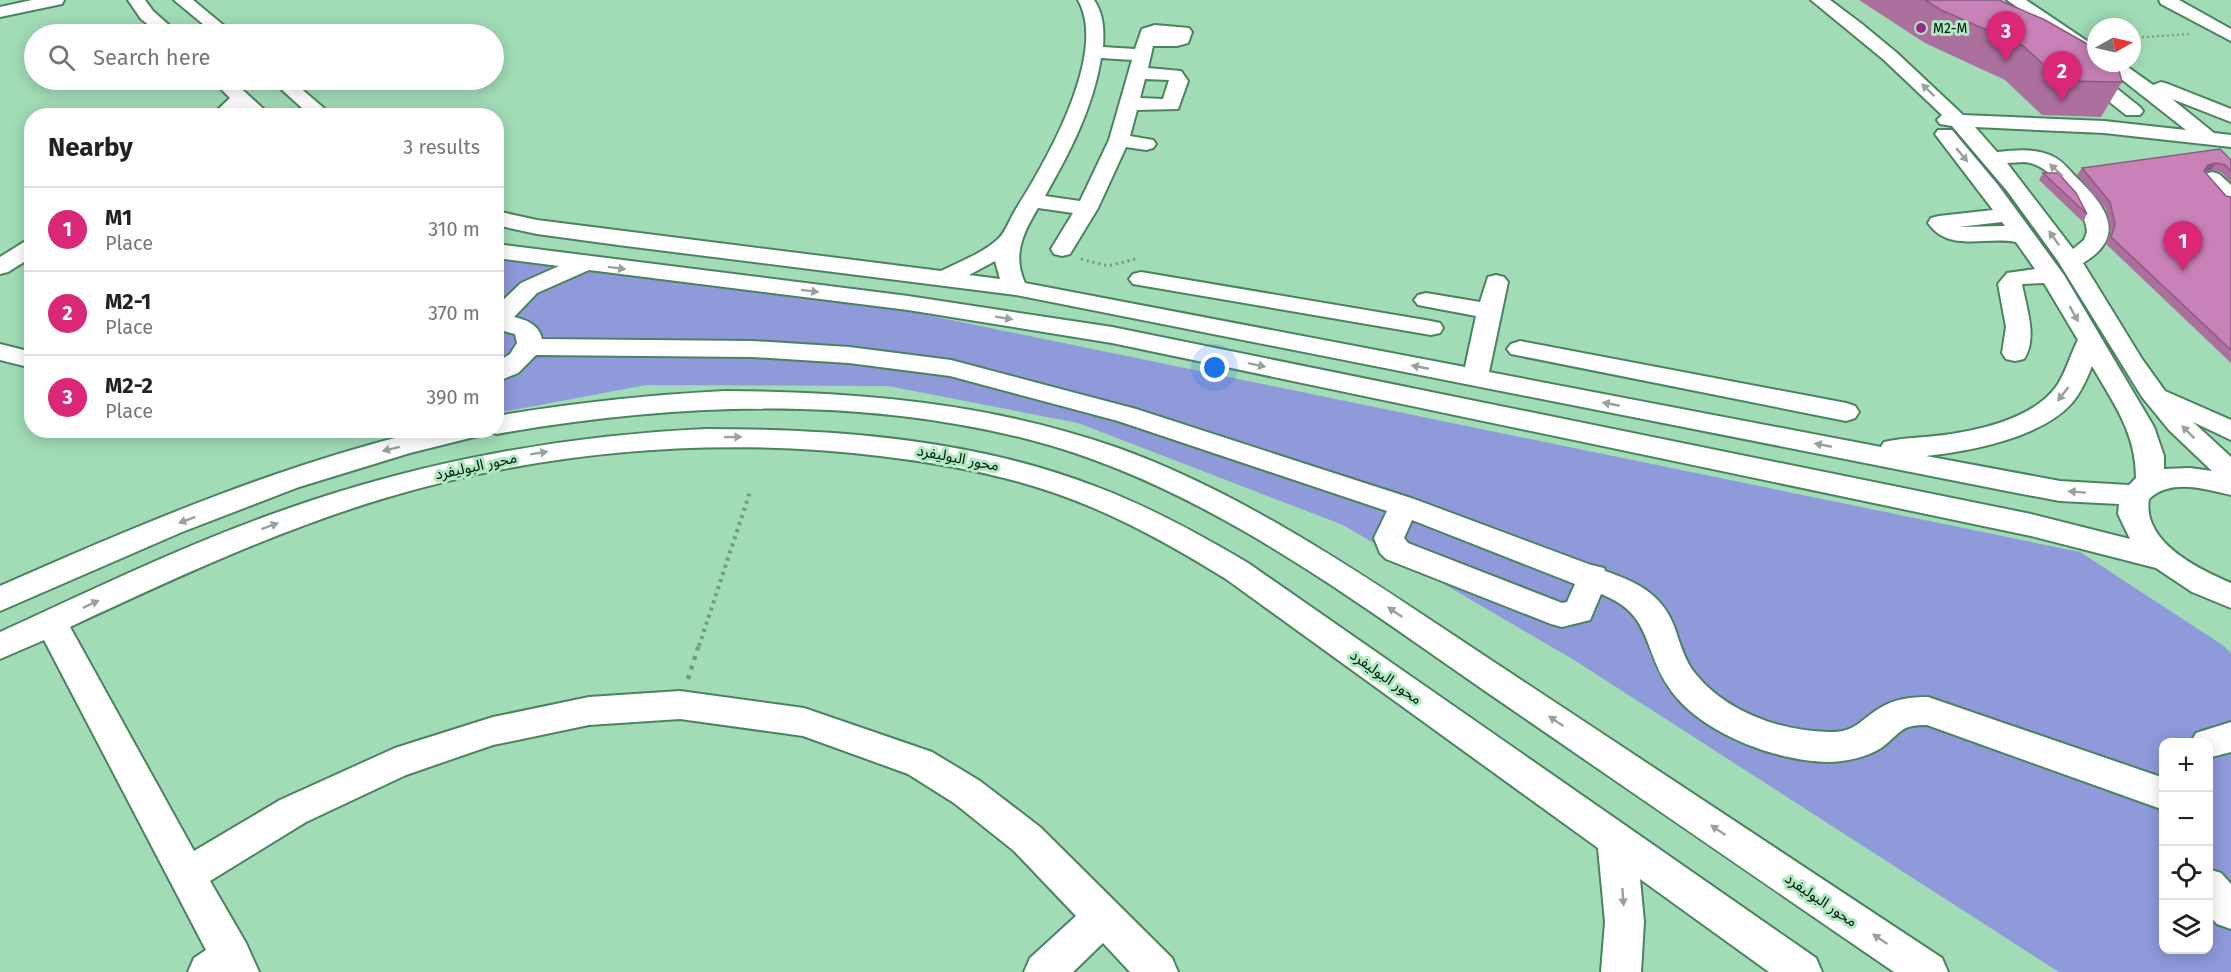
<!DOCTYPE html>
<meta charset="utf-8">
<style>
:root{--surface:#fff;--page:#f2f2f2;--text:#222;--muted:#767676;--line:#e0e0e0;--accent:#db2777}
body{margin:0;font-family:"Fira Sans","Noto Sans Arabic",sans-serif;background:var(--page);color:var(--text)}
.controls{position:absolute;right:18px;bottom:18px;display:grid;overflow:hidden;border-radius:12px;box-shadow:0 3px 15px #0003}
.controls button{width:54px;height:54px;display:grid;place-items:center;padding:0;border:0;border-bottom:2px solid var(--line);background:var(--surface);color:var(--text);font:30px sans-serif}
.compass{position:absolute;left:2087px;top:18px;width:54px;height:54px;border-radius:50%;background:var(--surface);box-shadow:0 3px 15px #0003;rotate:82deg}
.you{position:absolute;left:1215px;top:368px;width:21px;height:21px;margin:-15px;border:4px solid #fff;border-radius:50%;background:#1a73e8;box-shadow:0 0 0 9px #1a73e833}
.badge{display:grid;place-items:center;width:39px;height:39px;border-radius:50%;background:var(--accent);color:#fff;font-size:20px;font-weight:700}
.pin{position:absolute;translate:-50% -50px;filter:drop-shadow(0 2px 3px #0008)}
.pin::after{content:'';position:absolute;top:32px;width:21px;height:18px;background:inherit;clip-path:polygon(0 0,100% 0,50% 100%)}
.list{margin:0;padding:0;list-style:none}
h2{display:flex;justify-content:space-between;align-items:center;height:78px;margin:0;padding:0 24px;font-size:26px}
h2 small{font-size:20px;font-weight:400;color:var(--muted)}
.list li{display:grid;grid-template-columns:39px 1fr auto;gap:18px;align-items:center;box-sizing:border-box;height:84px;padding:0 24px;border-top:2px solid var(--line)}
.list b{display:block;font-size:22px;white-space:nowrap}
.list p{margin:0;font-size:20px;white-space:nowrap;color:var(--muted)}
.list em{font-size:20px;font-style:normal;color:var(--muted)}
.icon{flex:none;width:33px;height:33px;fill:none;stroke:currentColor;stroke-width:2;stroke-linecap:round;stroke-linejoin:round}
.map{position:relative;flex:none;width:2231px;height:972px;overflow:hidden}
.search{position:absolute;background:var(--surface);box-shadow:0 3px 15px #0003;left:24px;top:24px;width:480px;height:66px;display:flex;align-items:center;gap:15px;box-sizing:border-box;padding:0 21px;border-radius:33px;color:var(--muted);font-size:22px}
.panel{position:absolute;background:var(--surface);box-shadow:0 3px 15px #0003;left:24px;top:108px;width:480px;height:330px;border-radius:24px}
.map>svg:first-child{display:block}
.green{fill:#8e9ada;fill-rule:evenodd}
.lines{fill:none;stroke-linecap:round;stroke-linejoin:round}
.minor-casing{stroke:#4b8361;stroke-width:4}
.path-far3{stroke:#6d9c7e;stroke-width:2;stroke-dasharray:2 3;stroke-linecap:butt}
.path-far2{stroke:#6d9c7e;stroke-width:3;stroke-dasharray:2 4;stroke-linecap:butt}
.path-far1{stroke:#6d9c7e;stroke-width:4;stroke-dasharray:3 4.5;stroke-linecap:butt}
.path{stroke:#6d9c7e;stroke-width:4.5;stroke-dasharray:4 6;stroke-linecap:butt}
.minor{fill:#fff;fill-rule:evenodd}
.wall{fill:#ac709e}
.shaded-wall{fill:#8c5b81}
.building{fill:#c882b8;stroke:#8c5b81;stroke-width:1.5}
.oneway{fill:#99a19c}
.poi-dot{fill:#992886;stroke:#aee9c2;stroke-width:2}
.labels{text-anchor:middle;stroke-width:6;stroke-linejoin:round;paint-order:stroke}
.far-poi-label{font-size:14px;fill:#001407;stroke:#aee9c2;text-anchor:start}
.street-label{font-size:15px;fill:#001407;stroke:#aee9c2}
</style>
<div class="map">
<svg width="2231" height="972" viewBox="0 0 2231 972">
<rect width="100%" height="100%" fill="#a1dcb6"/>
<path class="green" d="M497,260l357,40 1226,252 144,94 7,7v319h-172l-485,-312 -231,-135 -265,-102 -190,-37 -242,-1 -149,28zM2164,742h44v208h-44z"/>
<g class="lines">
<g class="minor-casing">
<g id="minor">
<path d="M32,0h32l-2,4 -62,13v-10z"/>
<path d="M128,0h17l8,11 26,23h-19l-19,-15z"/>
<path d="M174,0h19l41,34h-19z"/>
<path d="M1078,0h16c10,15 10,30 9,47l32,2 7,-20 13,-4 34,3 3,4 -4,11 -11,3h-24l-5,22 33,3 7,10 -10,28 -41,1 -7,26 23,4 3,4 -3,4 -7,2 -20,-3 -28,61 -28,46 -8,2 -8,-2 -3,-5 22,-36 -35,-5c-15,25 -26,47 -13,75l440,84 11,-51 -58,-11 -4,-5 4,-5 8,-2 54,9 8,-25 8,-2 8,2 4,5 -19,90 392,75 3,-5c17,-4 34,-4 51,-6 38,-4 97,-16 121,-49 10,-14 14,-32 22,-47l-34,-57 -22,1c4,23 16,54 2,75l-9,2 -9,-2 -4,-6 4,-26 -8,-43 9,-11 28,-4 -19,-27c-31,-6 -67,11 -88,-19l3,-5 8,-2 54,-6 -58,-76 3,-4h14l46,55 66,90 90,152 10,29v13l26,-1 22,3 -43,-41 -27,-33 -84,-136 -50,-69 -56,-66 -12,-2 -3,-4 5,-5 -58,-55 -73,-60h19l32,24 35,29 66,62 141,6 82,9 -85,-67h21l31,22 8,-3 7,2 63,25v13l-59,-23 42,34 17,2v12l-127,-14 -129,-6 22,25c19,-2 38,-4 55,4 10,4 17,14 25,22 29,28 51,58 6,85l59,96 23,32 66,29v20l-38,-18 38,35v38c-26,-6 -60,-17 -82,4 -7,43 49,70 82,84v25l-39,-16 -36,-24 -125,-32 -919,-193 -204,-33 -319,-40 -52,23 -23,24c13,3 25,8 28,22l210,2 97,6 102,13 185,49 278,90 177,66 13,3 1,3c31,11 56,22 69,55 5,14 9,29 17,42 30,42 87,63 137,64 27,1 31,-11 52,-24 14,-9 31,-11 48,-11l236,81v32l-237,-85c-29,0 -25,8 -46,23 -14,9 -36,14 -53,14 -53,-1 -131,-30 -160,-76 -26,-40 -16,-72 -67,-92l-11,26 -28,7 -11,-3 -165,-65 -6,-6 -6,-15 13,-27 -269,-90 -168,-45 -101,-13 -97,-6 -216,-2 -18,18 -22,9v-19l14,-9 7,-11 -2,-9 -19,-5v-22l25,-24 38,-17 -63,-8v-14l412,52 204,31 919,187 99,25 -12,-25 1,-10 -59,-3 -43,-8 -1001,-198 -398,-50 -81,-11 -41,-9v-14l41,9 404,51c18,-9 40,-17 56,-31 8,-6 13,-22 19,-31 29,-46 93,-156 62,-209zM1101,58l31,2 -23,80 -29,61 -35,-5c25,-44 48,-88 56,-138zM1145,79l24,1 -6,19 -23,-1zM2024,162c26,1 62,45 63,70l-3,8 -11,9 -66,-86zM2002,222l3,4 -47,1zM995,261l5,18 -31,-4zM2092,366c22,38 44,67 44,112l-7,7 -69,-4 -134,-25c44,-5 115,-18 146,-53 9,-11 15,-24 20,-37zM1412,520l163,64 -8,18 -5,1 -154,-60 -4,-5z"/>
<path d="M2007,0h19l64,43 -3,4h-12z"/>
<path d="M2159,0h20l52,29v12l-70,-37z"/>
<path d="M2084,66l7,2 49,39 3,4 -3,4h-14l-49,-39 -2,-4 2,-4z"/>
<path d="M212,80h20l39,36h-21l-9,-8 -8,8h-22l19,-18z"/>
<path d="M271,80h20l42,36h-22z"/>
<path d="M2212,172l7,2 12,11v18l-8,-1 -22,-24 4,-4z"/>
<path d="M32,240v17l-24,15 -8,2v-17l24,-15z"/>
<path d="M1141,272l290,49 9,2 3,5 -3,5 -9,2 -298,-51 -4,-5 4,-5z"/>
<path d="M1520,341l326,62 9,3 4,6 -4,6 -9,3 -335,-67 -4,-5 4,-5z"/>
<path d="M0,344l32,8v16l-32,-8z"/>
<path d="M725,391c134,1 266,12 393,57 136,49 262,139 382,218 147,97 295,195 442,292l6,14h-54c-136,-93 -271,-186 -406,-279 -140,-97 -290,-210 -457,-253 -175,-45 -358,-37 -535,-6l-10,-4h10v-14c77,-13 152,-21 229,-25z"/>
<path d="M706,429c132,0 267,10 391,58 53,20 102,47 151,76l568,395 6,14h-53l-129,-93 4,43 -3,50h-40l4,-50 -7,-74 -372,-269c-55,-34 -112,-66 -174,-87 -56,-19 -114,-29 -172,-36 -165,-20 -335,-6 -495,42 -109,33 -212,81 -315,129l124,224 86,-51 115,-52 98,-31 96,-20 91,-6 124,17 128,44 48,29 60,46 132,131 6,14h-48l-27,-29 -30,29h-49l6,-14 46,-42 -62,-65 -60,-48 -46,-29 -105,-38 -123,-17 -91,6 -96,20 -87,30 -100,47 -96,59 36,62 13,29h-71l6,-14 12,-8 -162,-310 -44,19v-27c88,-40 176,-83 267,-116 142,-52 288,-80 439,-87z"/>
<path d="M427,430h54l-3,6 -68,17 -111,34 -117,45 -182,79v-25c138,-61 279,-121 427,-156z"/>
<path d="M2231,722v30l-23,6v-16h-17l5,-9z"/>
<path d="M2208,869l13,4 10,11v45l-14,-5 -9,-10z"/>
</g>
</g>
<path class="path-far3" d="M2132,38l57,-4"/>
<path class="path-far2" d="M1081,259l27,7 31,-8"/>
<path class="path-far1" d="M699,646l51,-154"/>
<path class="path" d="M688,679l11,-35"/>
<use href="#minor" class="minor"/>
</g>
<g class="wall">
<path d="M1859,0h140l123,82 -21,35 -59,-2 -37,-35 -80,-37z"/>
<path d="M2231,160v23l-10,-11 -10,-2 -7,2 22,24 5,1v166l-125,-119 5,-13 -5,-22 -29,-34 5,-7z"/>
<path d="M2043,173l44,41 -4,8 -44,-42z"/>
</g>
<path class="shaded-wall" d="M2216,163l-5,7 -8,2 -4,6 9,-13z"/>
<g class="building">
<path d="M1925,0h74l46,20 51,29v14h21l5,19 -60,-1 -39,-35 -82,-36z"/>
<path d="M2220,149l11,11v11l-6,-6 -9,-2 -8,2 -4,6 22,25 5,1v153l-120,-113 4,-13 -5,-22 -28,-34z"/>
<path d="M2043,173h15l18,20 11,21z"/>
</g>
<defs><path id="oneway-solid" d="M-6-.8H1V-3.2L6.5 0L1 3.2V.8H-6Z" transform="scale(1.5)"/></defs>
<g class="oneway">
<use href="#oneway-solid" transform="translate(1928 90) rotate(-136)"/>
<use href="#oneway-solid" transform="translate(1962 155) rotate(50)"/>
<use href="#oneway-solid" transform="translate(2056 170) rotate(-137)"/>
<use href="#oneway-solid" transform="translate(2054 238) rotate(-125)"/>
<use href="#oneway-solid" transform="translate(617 268) rotate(7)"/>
<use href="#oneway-solid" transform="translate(810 291) rotate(7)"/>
<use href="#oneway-solid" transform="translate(2074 314) rotate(61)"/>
<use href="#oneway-solid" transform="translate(1004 318) rotate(9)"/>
<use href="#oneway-solid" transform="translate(1257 365) rotate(12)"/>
<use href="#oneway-solid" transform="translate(1420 367) rotate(-169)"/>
<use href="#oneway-solid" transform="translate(2063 394) rotate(128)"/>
<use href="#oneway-solid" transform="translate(1611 404) rotate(-169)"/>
<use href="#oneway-solid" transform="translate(2188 432) rotate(-135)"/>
<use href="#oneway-solid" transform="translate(733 437) rotate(-1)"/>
<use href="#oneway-solid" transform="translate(1823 445) rotate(-169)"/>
<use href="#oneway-solid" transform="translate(391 449) rotate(166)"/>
<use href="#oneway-solid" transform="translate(539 453) rotate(-9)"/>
<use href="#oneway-solid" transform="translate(2077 492) rotate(-176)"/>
<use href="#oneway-solid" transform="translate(187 520) rotate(159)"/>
<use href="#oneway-solid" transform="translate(270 526) rotate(-20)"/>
<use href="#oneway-solid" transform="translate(91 604) rotate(-25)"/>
<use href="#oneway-solid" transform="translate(1395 612) rotate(-146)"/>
<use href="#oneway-solid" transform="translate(1556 721) rotate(-146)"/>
<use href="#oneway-solid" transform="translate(1718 830) rotate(-146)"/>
<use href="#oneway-solid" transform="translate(1623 897) rotate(86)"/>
<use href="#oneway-solid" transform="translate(1880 939) rotate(-146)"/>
</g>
<circle class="poi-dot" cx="1921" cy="28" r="6"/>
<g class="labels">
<g class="far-poi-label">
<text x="1933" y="33">M2-M</text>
</g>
<g class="street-label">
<text transform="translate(958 458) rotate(11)" y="5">محور البوليفرد</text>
<text transform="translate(476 466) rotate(-12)" y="5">محور البوليفرد</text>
<text transform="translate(1386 677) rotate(35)" y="5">محور البوليفرد</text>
<text transform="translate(1821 900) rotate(34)" y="5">محور البوليفرد</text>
</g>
</g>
</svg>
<div class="controls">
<button>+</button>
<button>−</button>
<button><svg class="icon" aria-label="locate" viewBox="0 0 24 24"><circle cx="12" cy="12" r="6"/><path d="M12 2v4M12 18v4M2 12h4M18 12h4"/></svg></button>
<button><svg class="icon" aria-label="layers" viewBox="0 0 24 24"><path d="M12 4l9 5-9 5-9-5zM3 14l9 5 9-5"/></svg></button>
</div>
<svg class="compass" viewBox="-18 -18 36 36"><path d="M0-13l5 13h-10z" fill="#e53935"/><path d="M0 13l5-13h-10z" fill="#767676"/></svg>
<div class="you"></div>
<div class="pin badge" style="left:2183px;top:271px">1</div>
<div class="pin badge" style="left:2062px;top:101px">2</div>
<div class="pin badge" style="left:2006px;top:61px">3</div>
<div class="search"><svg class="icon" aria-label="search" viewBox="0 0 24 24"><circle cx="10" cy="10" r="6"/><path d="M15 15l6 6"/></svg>Search here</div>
<section class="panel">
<h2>Nearby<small>3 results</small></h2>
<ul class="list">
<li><span class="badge">1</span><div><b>M1</b><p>Place</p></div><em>310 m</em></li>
<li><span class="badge">2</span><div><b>M2-1</b><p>Place</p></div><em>370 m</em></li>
<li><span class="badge">3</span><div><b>M2-2</b><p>Place</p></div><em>390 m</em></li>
</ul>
</section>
</div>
